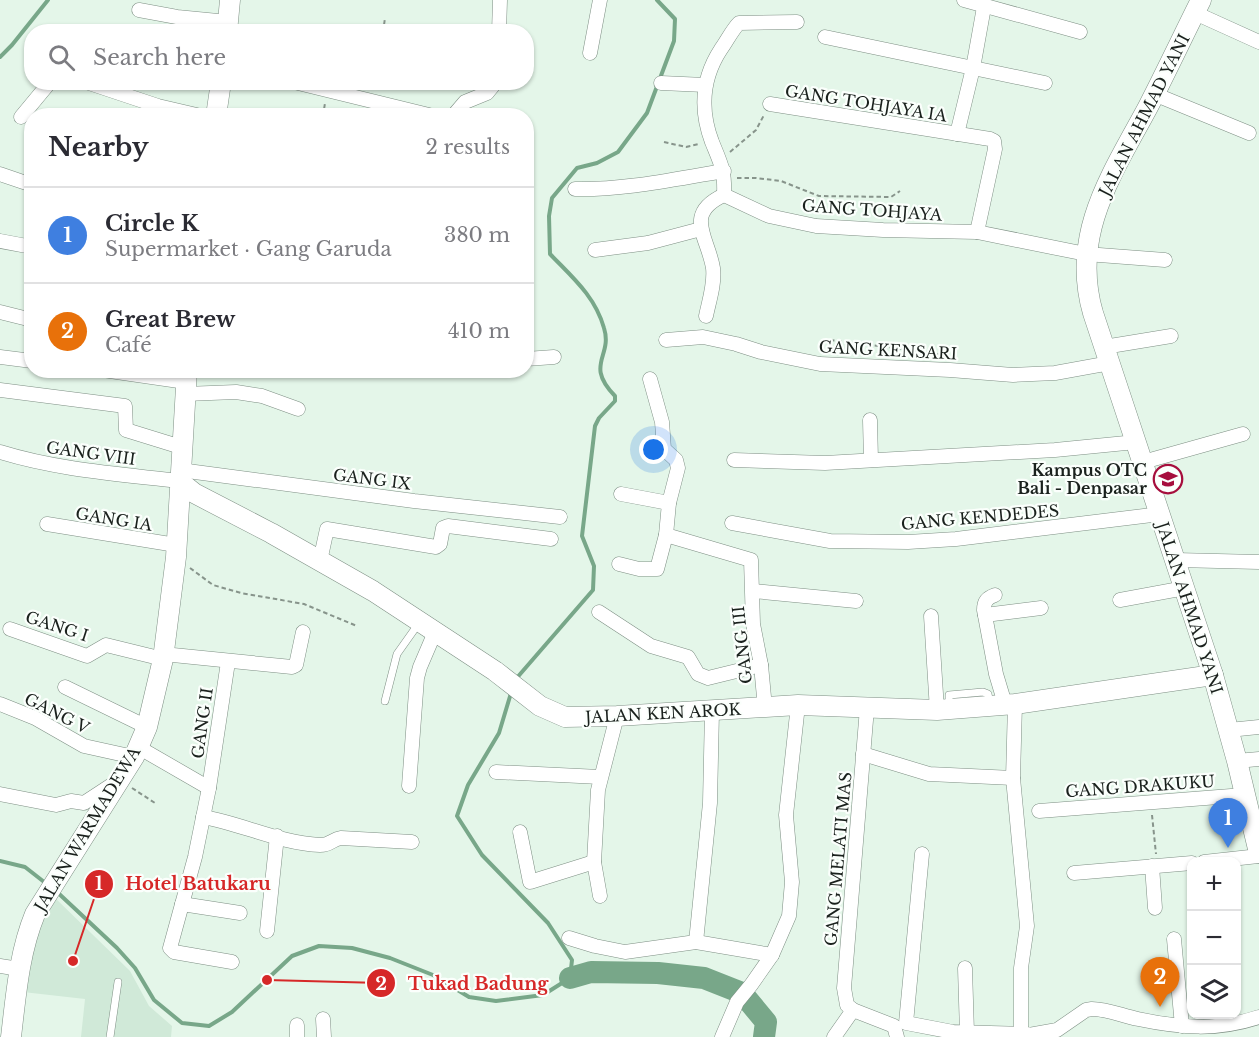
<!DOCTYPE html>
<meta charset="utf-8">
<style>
:root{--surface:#fff;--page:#f2f2f3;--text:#2b2b33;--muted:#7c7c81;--line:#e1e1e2;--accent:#a60e3d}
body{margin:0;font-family:"Libre Baskerville",serif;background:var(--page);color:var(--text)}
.controls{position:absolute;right:18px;bottom:18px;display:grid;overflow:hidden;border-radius:12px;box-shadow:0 2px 4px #0004}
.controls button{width:54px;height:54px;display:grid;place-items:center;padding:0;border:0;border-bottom:2px solid var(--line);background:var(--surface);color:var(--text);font:30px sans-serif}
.you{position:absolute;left:654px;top:450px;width:21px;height:21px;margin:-15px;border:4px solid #fff;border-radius:50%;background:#1a73e8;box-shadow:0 0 0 9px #1a73e833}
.badge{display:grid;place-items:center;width:39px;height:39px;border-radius:50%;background:var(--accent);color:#fff;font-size:20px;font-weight:700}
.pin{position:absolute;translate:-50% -50px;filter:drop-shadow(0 2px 3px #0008)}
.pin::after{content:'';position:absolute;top:32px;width:21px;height:18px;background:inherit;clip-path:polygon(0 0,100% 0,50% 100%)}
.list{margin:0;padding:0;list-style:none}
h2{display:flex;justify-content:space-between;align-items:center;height:78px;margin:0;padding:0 24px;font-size:26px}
h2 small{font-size:20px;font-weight:400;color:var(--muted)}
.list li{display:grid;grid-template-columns:39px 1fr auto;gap:18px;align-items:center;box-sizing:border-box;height:96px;padding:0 24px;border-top:2px solid var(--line)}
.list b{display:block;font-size:22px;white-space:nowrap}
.list p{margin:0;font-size:20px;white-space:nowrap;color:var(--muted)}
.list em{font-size:20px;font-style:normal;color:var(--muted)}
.icon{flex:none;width:33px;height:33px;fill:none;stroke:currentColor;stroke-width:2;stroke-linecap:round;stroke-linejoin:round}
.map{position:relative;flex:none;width:1259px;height:1037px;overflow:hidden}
.search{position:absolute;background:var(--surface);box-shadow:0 2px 4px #0004;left:24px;top:24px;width:510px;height:66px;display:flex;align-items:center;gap:15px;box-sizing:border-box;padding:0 21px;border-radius:24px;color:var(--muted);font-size:22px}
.panel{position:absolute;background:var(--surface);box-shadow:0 2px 4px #0004;left:24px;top:108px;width:510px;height:270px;border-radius:24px}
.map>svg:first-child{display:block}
.built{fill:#d0e9d8}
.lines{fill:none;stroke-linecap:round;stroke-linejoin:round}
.stream{stroke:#78a789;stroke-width:4}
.river{stroke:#78a789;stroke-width:22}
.lane-casing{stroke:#7e8f84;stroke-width:8}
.street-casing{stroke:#7e8f84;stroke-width:15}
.secondary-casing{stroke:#7e8f84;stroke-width:21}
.path{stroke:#87948b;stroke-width:2;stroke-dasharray:4.5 3;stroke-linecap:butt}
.lane{stroke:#fff;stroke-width:7}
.street{stroke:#fff;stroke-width:14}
.secondary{stroke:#fff;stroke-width:20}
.labels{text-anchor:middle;stroke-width:4.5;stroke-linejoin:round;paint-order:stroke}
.street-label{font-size:16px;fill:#1a211d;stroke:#fbfffc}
.poi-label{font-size:16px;font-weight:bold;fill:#1a211d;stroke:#fbfffc;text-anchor:end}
.leader{fill:none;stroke:#d62828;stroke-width:2}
.callout-dot{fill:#d62828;stroke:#fbfffc;stroke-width:2}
.mark-label{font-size:18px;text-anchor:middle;font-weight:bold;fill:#fff}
.callout-label{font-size:18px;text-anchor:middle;font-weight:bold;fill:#d62828;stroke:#fbfffc;stroke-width:4.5;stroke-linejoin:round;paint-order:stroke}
</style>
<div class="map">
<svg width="1259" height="1037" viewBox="0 0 1259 1037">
<rect width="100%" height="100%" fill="#e4f6e9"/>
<path class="built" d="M53,896l77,75 19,35 23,20 -1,11h-90l4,-38 -62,-7 5,-47z"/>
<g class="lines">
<g class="stream">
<path d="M0,57l12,-12 36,-45"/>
<path d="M515,680l78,-90 1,-24 -12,-30 13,-110 4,-8 16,-17v-5c-31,-32 -2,-39 -11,-68 -9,-32 -32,-51 -54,-74l-1,-38 3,-18 25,-30 20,-5 21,-11 29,-39 27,-72 1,-22 -18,-19"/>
<path d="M0,861l25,6 23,18"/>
<path d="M56,891l61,57 18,20 19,32 28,23 27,3 23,-14 60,-56 27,-10 33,2 38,10 43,17 36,22 27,4 47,-6 27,-17 2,-18 -24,-37 -66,-68 -25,-39 11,-31 31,-52 12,-40"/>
</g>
<path class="river" d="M570,978l21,-6 67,1 46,5 38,15 24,29 -2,15"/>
<g class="lane-casing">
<g id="lane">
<path d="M385,701l12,-47 22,-31"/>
<path d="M949,707v-12l34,-3 5,2 2,10"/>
<path d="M110,1037l8,-55"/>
</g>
</g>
<g class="street-casing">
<g id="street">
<path d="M964,0l116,32"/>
<path d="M139,10l38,7 51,5"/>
<path d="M1195,13l64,29"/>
<path d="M797,22l-58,1c-7,7 -12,18 -18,26 -19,29 -21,61 -9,93 9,22 13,28 12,53l45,21 47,10 67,4 94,2 109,22 79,6"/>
<path d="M499,32l1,-32"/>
<path d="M825,37l220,46"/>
<path d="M590,53l10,-53"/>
<path d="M86,82l72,24 43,10"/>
<path d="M294,82l139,34"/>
<path d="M661,83l44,2"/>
<path d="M1154,94l95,39"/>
<path d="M770,104l220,35 4,2 1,8 -18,83"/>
<path d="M453,116l12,-14 22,-9 9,-11"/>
<path d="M21,117l29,-35"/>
<path d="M957,134l16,-66 11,-61"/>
<path d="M0,174l32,11"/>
<path d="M575,189c51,1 99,-10 149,-18"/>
<path d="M0,241l32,6"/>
<path d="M595,250l53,-7 53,-14"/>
<path d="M0,312l32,8"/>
<path d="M706,316c3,-15 9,-32 7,-48 -5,-31 -30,-54 11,-73"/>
<path d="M666,340l37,-3 33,7 25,8 59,12 130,6 63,5 42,-2 55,-10"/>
<path d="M1104,347l67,-11"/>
<path d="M0,357l32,4"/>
<path d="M526,359l28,-2"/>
<path d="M103,370l83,12"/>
<path d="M650,379l12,43 2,27 12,11 2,8 -9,35 -3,32 85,25 2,64 8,41 4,43"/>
<path d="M0,390l125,16 1,24 55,17"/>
<path d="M185,394l51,-2 26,4 36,13"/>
<path d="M870,420l1,40"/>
<path d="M0,452c58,18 119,22 179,29"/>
<path d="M734,460l91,3 230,-13 81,-8"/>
<path d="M1143,462l100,-28"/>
<path d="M180,470l234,31 146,16"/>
<path d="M621,494l48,9"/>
<path d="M732,523l98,18 78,1 48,-3 204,-25"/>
<path d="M47,524l129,21"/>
<path d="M1176,560l83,2"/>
<path d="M320,561l7,-32 109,18 4,-3 3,-16 5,-2 103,13"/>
<path d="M619,564l20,5h18l9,-34"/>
<path d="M753,591l103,10"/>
<path d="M995,595c-8,3 -11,6 -11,15l12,64 9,30"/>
<path d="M1120,600l65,-12"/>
<path d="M599,612l52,34 37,11 10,17 10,4 53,-13"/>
<path d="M985,615l56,-7"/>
<path d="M931,616l6,94"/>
<path d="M10,629l77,27 19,-11 57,14"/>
<path d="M163,654l129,13 4,-2 7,-33"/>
<path d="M228,662l-19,126 -14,69 -25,91 4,4 58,10"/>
<path d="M65,687l82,40"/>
<path d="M0,704l35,14 49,28 50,11"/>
<path d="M1015,704l-2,74 14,148 -6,42v65"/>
<path d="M867,708l-23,280 3,17 6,5 41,16 3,11"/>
<path d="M1229,730l30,-3"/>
<path d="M138,747l71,41"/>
<path d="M863,754l66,20 84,4"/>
<path d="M1237,761l22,-2"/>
<path d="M496,772l104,5"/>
<path d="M409,786l8,-108 3,-11 15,-35"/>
<path d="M0,794l56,11 15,-4 13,2 29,-19"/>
<path d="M1039,811l205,-16"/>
<path d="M203,817c40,7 76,26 117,28 11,0 12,-6 21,-7l71,4"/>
<path d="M520,832l10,50 64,-20"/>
<path d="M922,854l-16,169 47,9 74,2"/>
<path d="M1204,862l55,-6"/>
<path d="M1152,866l3,42"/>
<path d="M1074,873l118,-10"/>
<path d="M600,896l-6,-34 4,-72 19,-74"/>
<path d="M182,904l58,9"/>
<path d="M267,931l10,-95"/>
<path d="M569,938l26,8 30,6 71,-10 76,13"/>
<path d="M1174,939l8,87"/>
<path d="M696,942l14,-139 2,-92"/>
<path d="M0,966l19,3"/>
<path d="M965,968l2,65"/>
<path d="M323,1019l1,18"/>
<path d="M297,1025v12"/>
<path d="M722,1037l15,-35 14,-17 21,-30 17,-39 3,-34 -6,-67 12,-110"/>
<path d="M834,1037l19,-27"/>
<path d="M1027,1037l2,-2 28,-5 29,-20 6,-1c15,0 31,7 46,10 43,9 79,12 121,-2"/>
</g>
</g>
<g class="secondary-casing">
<g id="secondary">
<path d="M1201,0c-18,36 -35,72 -53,107 -36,67 -78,127 -55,206l120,362 24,86 22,92"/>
<path d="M227,32l3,-32"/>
<path d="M216,116l5,-34"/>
<path d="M179,481l15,12 77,40 102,58 122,80 45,35 25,11 52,-1 181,-11 139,5 78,-6 198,-29"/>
<path d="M11,1037c5,-42 8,-84 24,-123l99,-157 13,-30 16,-68 13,-102 11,-187"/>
</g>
</g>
<g class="path">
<path d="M383,32l2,-14"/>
<path d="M374,90l1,-8"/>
<path d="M323,116l2,-13"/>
<path d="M664,142l22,5 13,-3"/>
<path d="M730,152l26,-22 8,-15"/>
<path d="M737,178h19l25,3 38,15 72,1 9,-6"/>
<path d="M830,340l99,12 20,5"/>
<path d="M190,568l23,17 28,8 63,11 53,22"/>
<path d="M132,788l23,15"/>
<path d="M1152,815l4,39"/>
</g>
<use href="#lane" class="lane"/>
<use href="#street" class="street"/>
<use href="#secondary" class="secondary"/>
</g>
<defs>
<g id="school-ring" transform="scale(1.5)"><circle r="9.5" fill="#fbfffc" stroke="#a60e3d" stroke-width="1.5"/><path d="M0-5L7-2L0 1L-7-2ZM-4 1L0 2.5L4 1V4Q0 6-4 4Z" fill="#a60e3d"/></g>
</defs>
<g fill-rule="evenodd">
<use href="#school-ring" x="1168" y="479"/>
</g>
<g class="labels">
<g class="street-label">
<text transform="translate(866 103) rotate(9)" y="6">GANG TOHJAYA IA</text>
<text transform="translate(1144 115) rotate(-63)" y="6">JALAN AHMAD YANI</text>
<text transform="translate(872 210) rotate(4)" y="6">GANG TOHJAYA</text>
<text transform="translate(888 350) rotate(3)" y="6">GANG KENSARI</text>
<text transform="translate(91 453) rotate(8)" y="6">GANG VIII</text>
<text transform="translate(372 479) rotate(7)" y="6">GANG IX</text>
<text transform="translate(980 517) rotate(-5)" y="6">GANG KENDEDES</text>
<text transform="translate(114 519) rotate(9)" y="6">GANG IA</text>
<text transform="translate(1190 608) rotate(72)" y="6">JALAN AHMAD YANI</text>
<text transform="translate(57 626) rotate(18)" y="6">GANG I</text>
<text transform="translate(742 645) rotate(-96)" y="6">GANG III</text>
<text transform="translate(57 713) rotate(27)" y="6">GANG V</text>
<text transform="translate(663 713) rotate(-3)" y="6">JALAN KEN AROK</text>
<text transform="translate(202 723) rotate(-82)" y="6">GANG II</text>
<text transform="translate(1140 786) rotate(-4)" y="6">GANG DRAKUKU</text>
<text transform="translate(87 829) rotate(-59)" y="6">JALAN WARMADEWA</text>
<text transform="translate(838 859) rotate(-85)" y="6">GANG MELATI MAS</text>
</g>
<g class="poi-label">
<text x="1147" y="476">Kampus OTC<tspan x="1147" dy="18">Bali - Denpasar</tspan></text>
</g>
</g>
<path class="leader" d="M73 961L99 884M267 980L381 983"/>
<g class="callout-dot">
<circle cx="73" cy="961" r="6"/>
<circle cx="267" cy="980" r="6"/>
<circle cx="99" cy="884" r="15"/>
<circle cx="381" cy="983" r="15"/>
</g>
<g class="mark-label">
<text x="99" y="890">1</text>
<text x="381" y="990">2</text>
</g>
<g class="callout-label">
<text x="198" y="890">Hotel Batukaru</text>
<text x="478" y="990">Tukad Badung</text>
</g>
</svg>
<div class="controls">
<button>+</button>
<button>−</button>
<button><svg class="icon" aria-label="layers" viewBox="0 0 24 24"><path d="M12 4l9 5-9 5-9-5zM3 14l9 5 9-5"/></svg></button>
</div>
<div class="you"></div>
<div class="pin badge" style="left:1228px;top:848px;background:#3f7fe0">1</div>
<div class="pin badge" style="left:1160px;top:1007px;background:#e8710a">2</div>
<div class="search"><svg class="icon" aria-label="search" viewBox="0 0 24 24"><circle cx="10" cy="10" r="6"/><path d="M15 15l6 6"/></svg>Search here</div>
<section class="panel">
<h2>Nearby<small>2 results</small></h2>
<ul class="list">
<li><span class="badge" style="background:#3f7fe0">1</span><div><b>Circle K</b><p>Supermarket · Gang Garuda</p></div><em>380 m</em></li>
<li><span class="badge" style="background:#e8710a">2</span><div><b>Great Brew</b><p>Café</p></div><em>410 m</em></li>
</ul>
</section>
</div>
